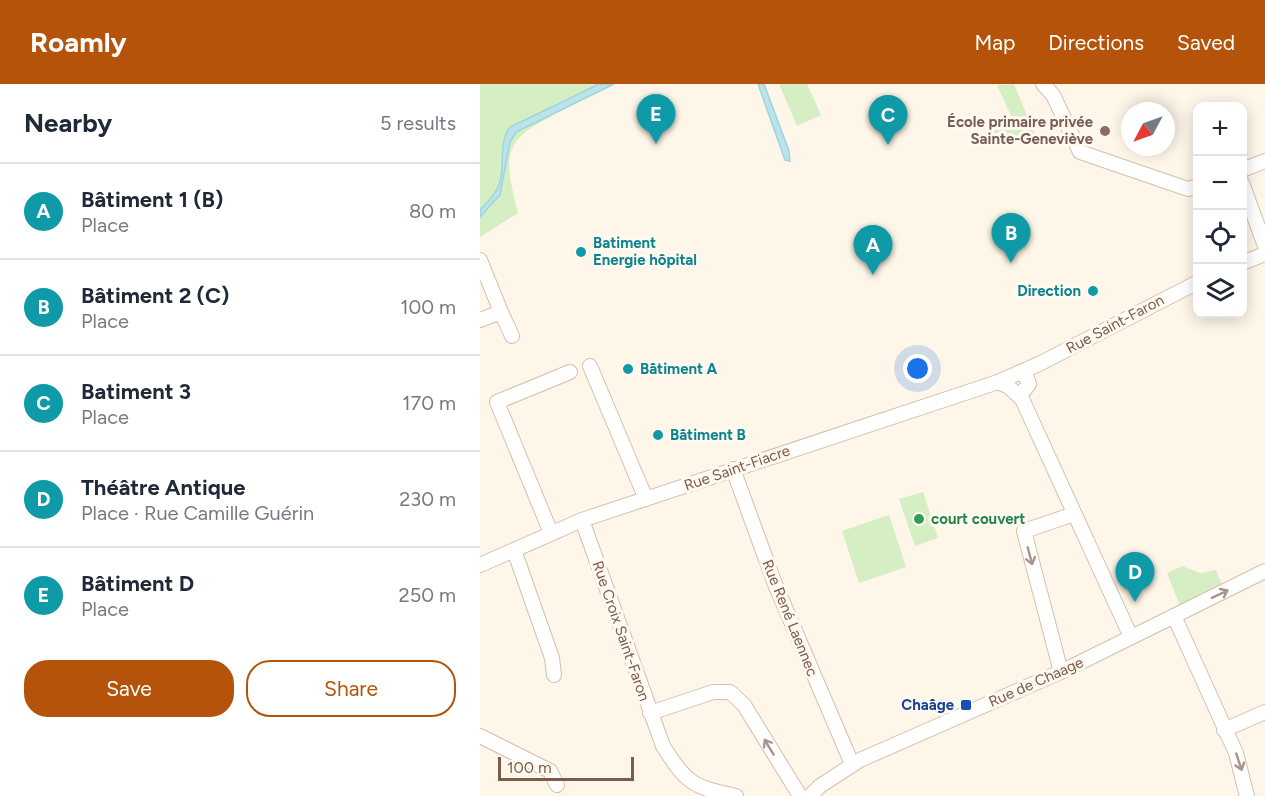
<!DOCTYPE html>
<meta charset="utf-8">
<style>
:root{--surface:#fff;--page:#f2f2f3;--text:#1f2937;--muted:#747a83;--line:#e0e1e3;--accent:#b45309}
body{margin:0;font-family:Figtree,sans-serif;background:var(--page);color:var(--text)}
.controls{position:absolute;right:18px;top:18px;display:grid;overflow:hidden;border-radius:12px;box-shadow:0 3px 15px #0003}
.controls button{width:54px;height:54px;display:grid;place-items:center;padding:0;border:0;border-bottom:2px solid var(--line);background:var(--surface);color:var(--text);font:30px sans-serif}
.compass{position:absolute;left:641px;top:18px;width:54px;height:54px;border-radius:50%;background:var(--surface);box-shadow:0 3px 15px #0003;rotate:229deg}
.scale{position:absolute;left:18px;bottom:15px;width:136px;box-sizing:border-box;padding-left:6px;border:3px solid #7c5b49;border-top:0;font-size:16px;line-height:21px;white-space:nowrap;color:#7c5b49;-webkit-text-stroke:4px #fff9f0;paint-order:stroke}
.you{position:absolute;left:438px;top:285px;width:21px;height:21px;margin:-15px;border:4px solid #fff;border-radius:50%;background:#1a73e8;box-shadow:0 0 0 9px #1a73e833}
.badge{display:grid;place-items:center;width:39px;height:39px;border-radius:50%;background:var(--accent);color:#fff;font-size:20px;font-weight:700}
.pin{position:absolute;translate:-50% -50px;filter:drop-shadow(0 2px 3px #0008)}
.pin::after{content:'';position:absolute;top:32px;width:21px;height:18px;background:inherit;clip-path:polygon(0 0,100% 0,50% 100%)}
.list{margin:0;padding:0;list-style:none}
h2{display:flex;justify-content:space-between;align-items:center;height:78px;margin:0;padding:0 24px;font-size:26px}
h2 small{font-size:20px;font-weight:400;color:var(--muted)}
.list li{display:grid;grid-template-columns:39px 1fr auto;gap:18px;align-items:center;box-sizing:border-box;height:96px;padding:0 24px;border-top:2px solid var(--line)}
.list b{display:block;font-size:22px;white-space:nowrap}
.list p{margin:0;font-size:20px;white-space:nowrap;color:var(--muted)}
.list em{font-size:20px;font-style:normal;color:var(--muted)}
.actions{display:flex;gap:12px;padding:18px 24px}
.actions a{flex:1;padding:14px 0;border:2px solid var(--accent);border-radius:24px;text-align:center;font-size:21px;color:var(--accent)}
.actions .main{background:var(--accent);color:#fff}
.icon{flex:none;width:33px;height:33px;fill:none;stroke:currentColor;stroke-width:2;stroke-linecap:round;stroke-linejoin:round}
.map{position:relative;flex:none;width:785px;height:712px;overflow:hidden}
header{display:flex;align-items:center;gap:36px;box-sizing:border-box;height:84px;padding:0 30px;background:var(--accent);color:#fff}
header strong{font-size:28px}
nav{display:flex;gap:33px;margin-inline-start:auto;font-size:21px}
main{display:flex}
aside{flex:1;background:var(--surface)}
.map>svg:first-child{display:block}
.green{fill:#d5eec4}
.water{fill:#bae3ea;stroke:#9fd3dd;stroke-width:1.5}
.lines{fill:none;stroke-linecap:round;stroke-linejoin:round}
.minor-casing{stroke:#d4bfaf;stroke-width:16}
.minor{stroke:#fff;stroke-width:14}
.oneway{stroke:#aa9489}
.education-dot{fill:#8d6e63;stroke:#fff9f0;stroke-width:2}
.culture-dot{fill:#0f9aa8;stroke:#fff9f0;stroke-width:2}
.leisure-dot{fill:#2e9e5b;stroke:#fff9f0;stroke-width:2}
.transit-dot{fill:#1a4fb4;stroke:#fff9f0;stroke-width:2}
.labels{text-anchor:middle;stroke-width:6;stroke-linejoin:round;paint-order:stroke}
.education-label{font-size:15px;font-weight:bold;fill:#785e54;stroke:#fff9f0;text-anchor:end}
.culture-label{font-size:15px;font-weight:bold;fill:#0d838f;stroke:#fff9f0;text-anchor:start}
.street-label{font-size:15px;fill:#7c5b49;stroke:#fff9f0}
.leisure-label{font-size:15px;font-weight:bold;fill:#27864d;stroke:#fff9f0;text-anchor:start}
.transit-label{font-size:15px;font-weight:bold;fill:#164399;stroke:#fff9f0;text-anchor:end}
</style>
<header>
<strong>Roamly</strong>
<nav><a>Map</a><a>Directions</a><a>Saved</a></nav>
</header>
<main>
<aside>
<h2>Nearby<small>5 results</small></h2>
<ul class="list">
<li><span class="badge" style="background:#0f9aa8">A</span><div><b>Bâtiment 1 (B)</b><p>Place</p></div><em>80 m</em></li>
<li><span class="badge" style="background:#0f9aa8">B</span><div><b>Bâtiment 2 (C)</b><p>Place</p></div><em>100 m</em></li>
<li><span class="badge" style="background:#0f9aa8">C</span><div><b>Batiment 3</b><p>Place</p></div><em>170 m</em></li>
<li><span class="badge" style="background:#0f9aa8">D</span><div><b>Théâtre Antique</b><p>Place · Rue Camille Guérin</p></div><em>230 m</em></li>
<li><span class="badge" style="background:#0f9aa8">E</span><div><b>Bâtiment D</b><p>Place</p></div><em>250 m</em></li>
</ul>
<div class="actions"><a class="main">Save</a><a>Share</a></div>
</aside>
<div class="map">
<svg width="785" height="712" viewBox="0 0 785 712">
<rect width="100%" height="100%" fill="#fef6e8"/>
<g class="green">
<path d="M0,0h119l-46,21 -2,12c-53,24 -45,47 -33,96l-38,24z"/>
<path d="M299,0h28l14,31 -24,11z"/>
<path d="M534,0l24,58 -3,2 -23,-9 -30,13 -5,-12 36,-16 -16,-35z"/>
<path d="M443,408l15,46 -23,8 -16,-47z"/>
<path d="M409,431l17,52 -47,16 -17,-52z"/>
<path d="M702,482l18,7 16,-3 6,15 -42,21 -13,-33z"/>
</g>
<g class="water">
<path d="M119,0h15l-98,48 -6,10 -10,53 -20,22v-7c5,-6 12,-12 16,-19 12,-20 0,-44 14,-64z"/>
<path d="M278,0h6l25,67 1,10 -5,-1z"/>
</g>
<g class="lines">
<g class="minor-casing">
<g id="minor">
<path d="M563,0l10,11 27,57 108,37 10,-3"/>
<path d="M762,86l23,-9"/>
<path d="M762,99l23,63"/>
<path d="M0,176l21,52 -21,8"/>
<path d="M762,179l23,-9"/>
<path d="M21,228l11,24"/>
<path d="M110,282l56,133"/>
<path d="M518,298l11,5 13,12 109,238"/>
<path d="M537,309h5l7,-9 -3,-8 -8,-3"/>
<path d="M253,385l42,115 77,180"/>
<path d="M102,436l81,226c24,38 30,41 73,50"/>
<path d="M71,449l-54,-131 73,-30"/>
<path d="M34,466l38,108 2,17"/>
<path d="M0,481l102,-45 416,-138 43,-19 157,-81"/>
<path d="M694,532l62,137 11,43"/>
<path d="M581,588l-37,-141 50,-17"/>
<path d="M170,629l63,-21h17l14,13 56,91"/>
<path d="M744,646l41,-18"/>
<path d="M0,652l70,35 7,14"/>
<path d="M330,712l10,-10 40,-26 205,-90 200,-99"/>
</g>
</g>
<use href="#minor" class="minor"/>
</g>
<defs><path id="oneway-shaft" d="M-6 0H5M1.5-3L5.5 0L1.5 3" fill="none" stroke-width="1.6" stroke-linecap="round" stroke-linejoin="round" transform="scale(1.5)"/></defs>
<g class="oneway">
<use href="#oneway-shaft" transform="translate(550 472) rotate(75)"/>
<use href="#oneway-shaft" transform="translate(740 510) rotate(-25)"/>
<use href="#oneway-shaft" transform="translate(289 663) rotate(-121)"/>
<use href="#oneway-shaft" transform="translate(759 678) rotate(72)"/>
</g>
<circle class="education-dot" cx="625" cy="47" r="6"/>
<g class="culture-dot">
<circle cx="101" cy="168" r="6"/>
<circle cx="613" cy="207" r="6"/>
<circle cx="148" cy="285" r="6"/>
<circle cx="178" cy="351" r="6"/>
</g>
<circle class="leisure-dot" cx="439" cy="435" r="6"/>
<rect class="transit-dot" x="480" y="615" width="12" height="12" rx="3"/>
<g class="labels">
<g class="education-label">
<text x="613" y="43">École primaire privée<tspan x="613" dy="17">Sainte-Geneviève</tspan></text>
</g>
<g class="culture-label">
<text x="113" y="164">Batiment<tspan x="113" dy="17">Energie hôpital</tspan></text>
<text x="601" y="212" text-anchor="end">Direction</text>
<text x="160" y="290">Bâtiment A</text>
<text x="190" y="356">Bâtiment B</text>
</g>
<g class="street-label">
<text transform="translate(635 240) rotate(-28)" y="5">Rue Saint-Faron</text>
<text transform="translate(257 384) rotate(-19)" y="5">Rue Saint-Fiacre</text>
<text transform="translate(310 534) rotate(68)" y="5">Rue René Laennec</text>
<text transform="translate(141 547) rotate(71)" y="5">Rue Croix Saint-Faron</text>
<text transform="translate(556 598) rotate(-24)" y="5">Rue de Chaage</text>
</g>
<g class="leisure-label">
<text x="451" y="440">court couvert</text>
</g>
<g class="transit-label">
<text x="474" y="626">Chaâge</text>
</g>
</g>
</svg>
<div class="controls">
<button>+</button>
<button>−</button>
<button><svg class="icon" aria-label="locate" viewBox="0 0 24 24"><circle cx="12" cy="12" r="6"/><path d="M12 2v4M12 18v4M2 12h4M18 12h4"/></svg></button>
<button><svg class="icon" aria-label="layers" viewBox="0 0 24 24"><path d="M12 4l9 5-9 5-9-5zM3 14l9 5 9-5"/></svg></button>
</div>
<svg class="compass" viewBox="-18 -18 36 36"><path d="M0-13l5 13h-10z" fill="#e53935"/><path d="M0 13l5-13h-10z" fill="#747a83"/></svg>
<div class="scale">100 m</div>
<div class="you"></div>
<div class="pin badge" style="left:393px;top:191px;background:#0f9aa8">A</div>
<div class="pin badge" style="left:531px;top:179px;background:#0f9aa8">B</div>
<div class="pin badge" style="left:408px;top:61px;background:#0f9aa8">C</div>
<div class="pin badge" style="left:655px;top:518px;background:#0f9aa8">D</div>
<div class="pin badge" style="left:176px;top:60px;background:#0f9aa8">E</div>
</div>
</main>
